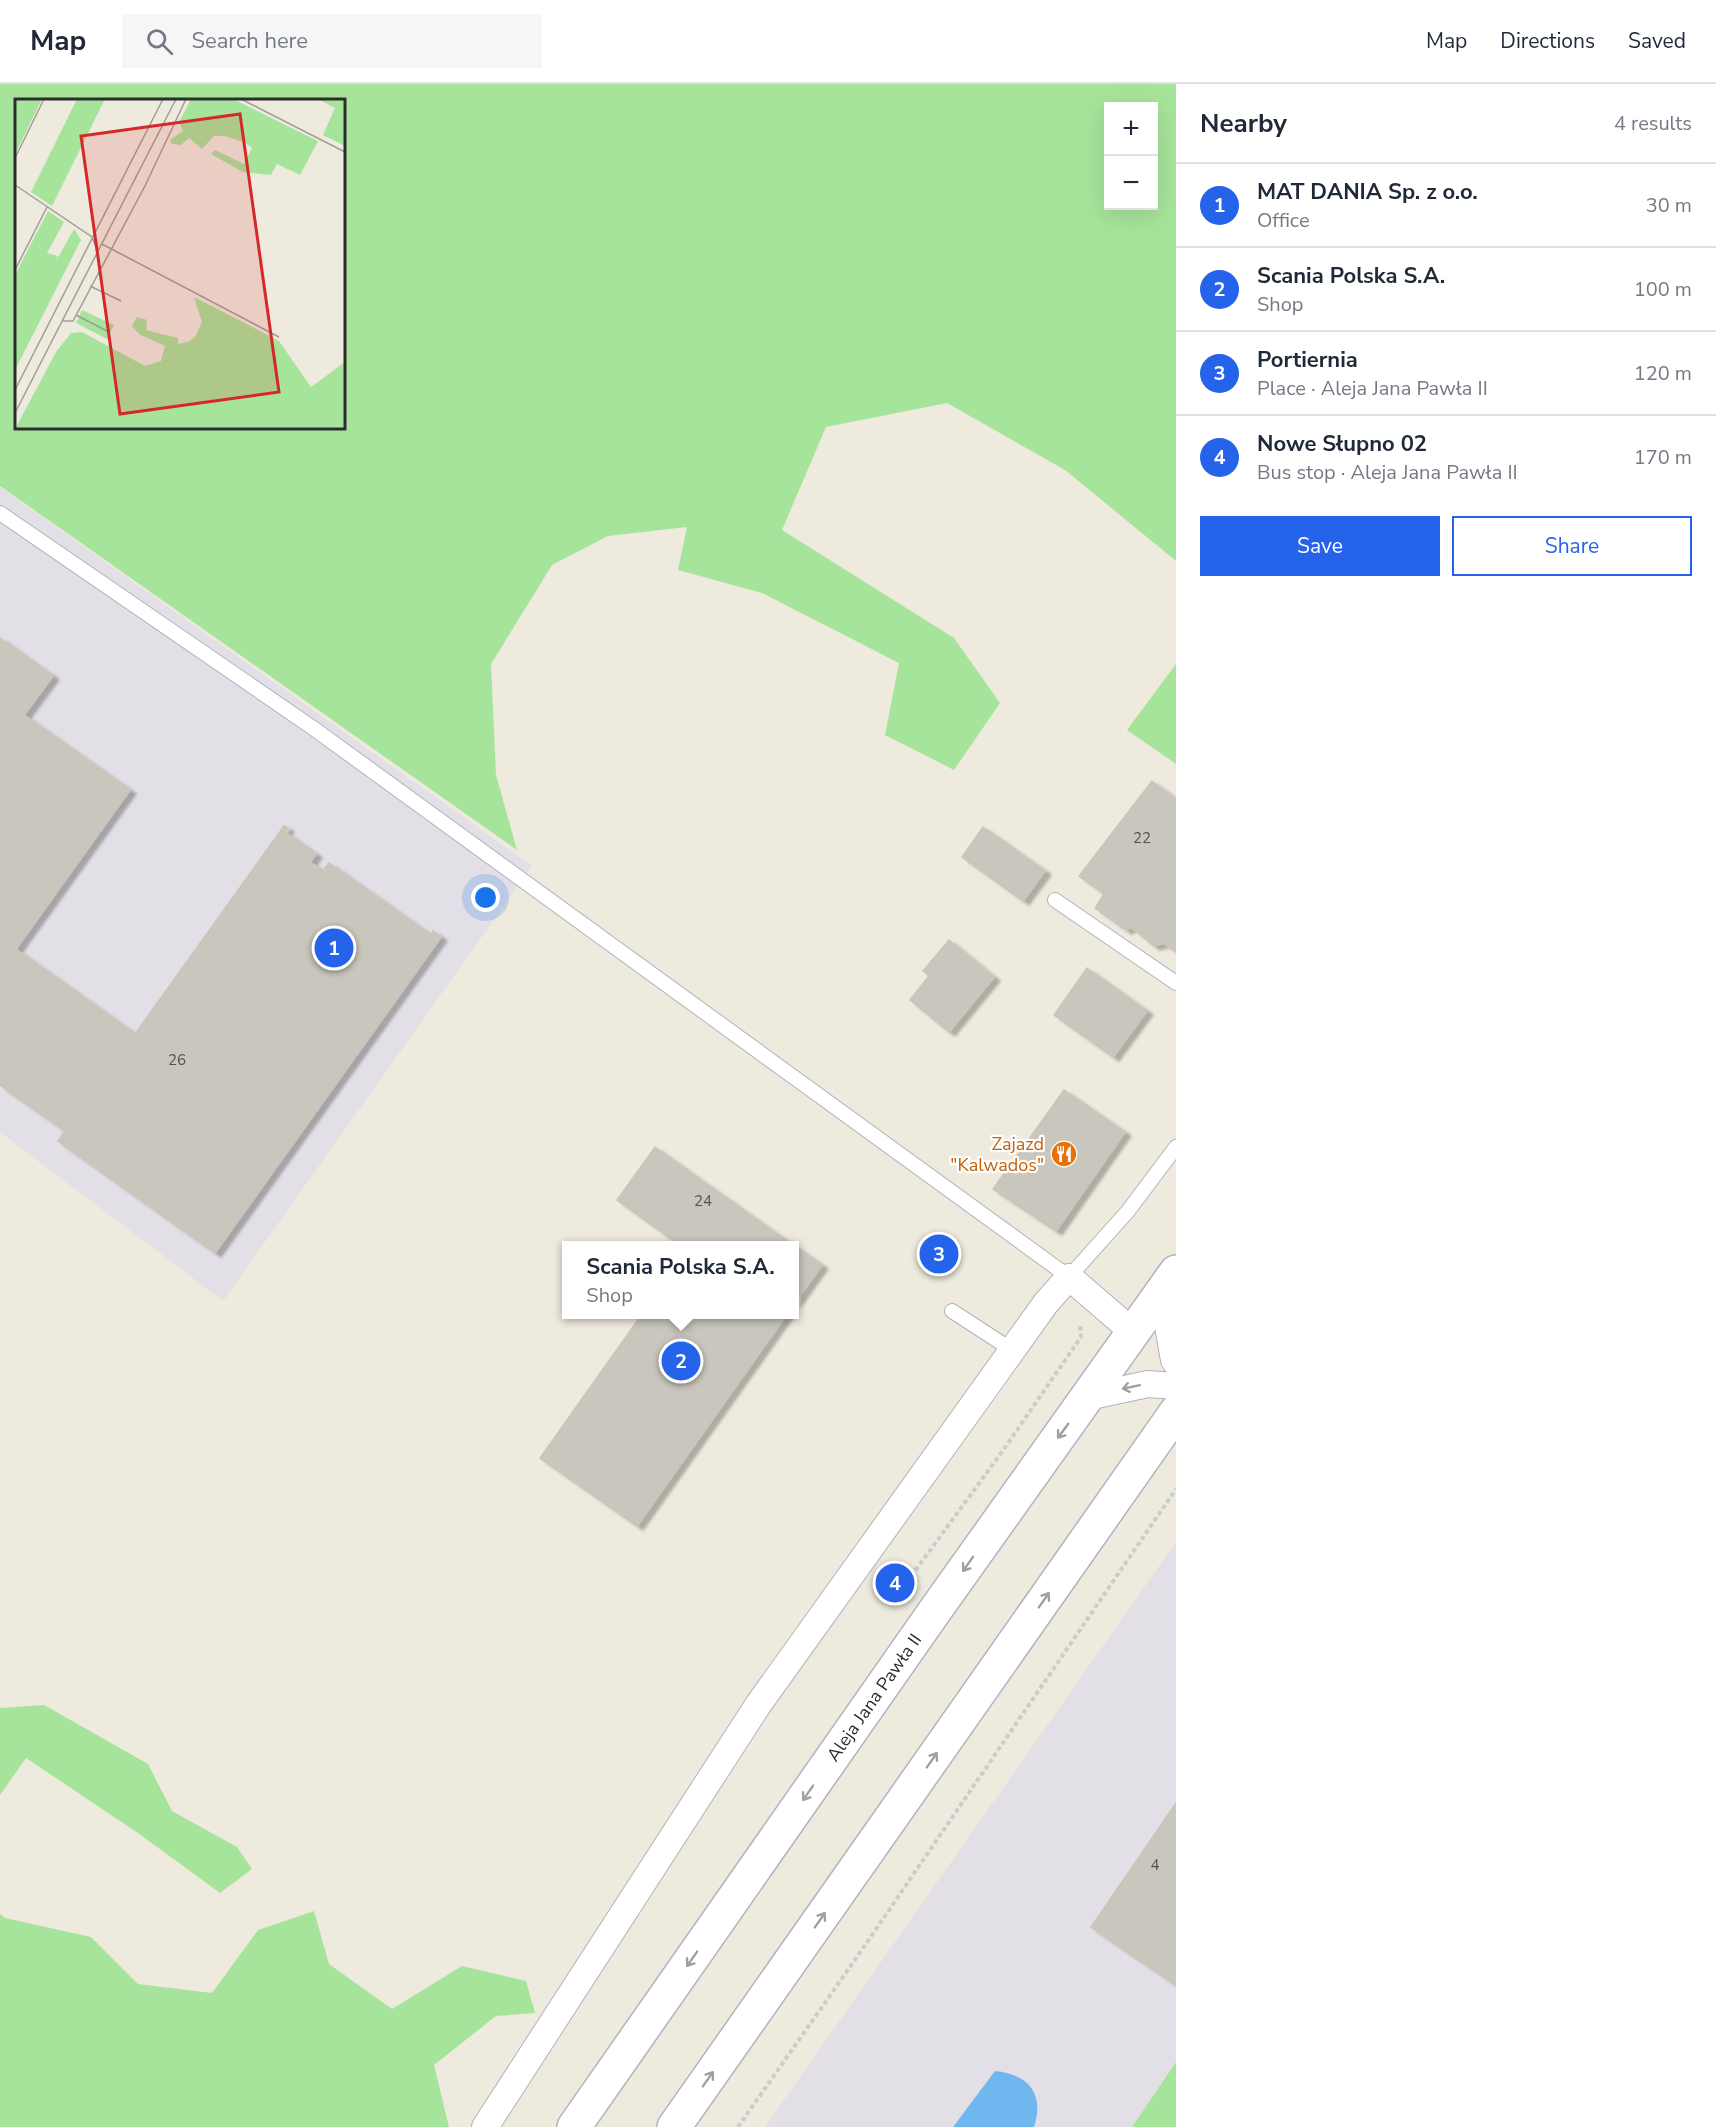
<!DOCTYPE html>
<meta charset="utf-8">
<style>
:root{--surface:#fff;--page:#f6f6f7;--text:#1f2937;--muted:#747a83;--line:#e0e1e3;--accent:#2563eb}
body{margin:0;font-family:"Nunito Sans",sans-serif;background:var(--page);color:var(--text)}
.controls{position:absolute;right:18px;top:18px;display:grid;overflow:hidden;border-radius:0px;box-shadow:0 6px 24px #0002}
.controls button{width:54px;height:54px;display:grid;place-items:center;padding:0;border:0;border-bottom:2px solid var(--line);background:var(--surface);color:var(--text);font:30px sans-serif}
.you{position:absolute;left:486px;top:814px;width:21px;height:21px;margin:-15px;border:4px solid #fff;border-radius:50%;background:#1a73e8;box-shadow:0 0 0 9px #1a73e833}
.badge{display:grid;place-items:center;width:39px;height:39px;border-radius:50%;background:var(--accent);color:#fff;font-size:20px;font-weight:700}
.pin{position:absolute;translate:-50% -50%;border:3px solid #fff;box-shadow:0 2px 6px #0006}
.popup{position:absolute;left:562px;top:1157px;width:237px;height:78px;box-sizing:border-box;display:grid;place-content:center;border-radius:0px;background:var(--surface);filter:drop-shadow(0 2px 4px #0005);font-size:20px;white-space:nowrap;color:var(--muted)}
.popup b{font-size:22px;color:var(--text)}
.popup::after{content:'';position:absolute;left:50%;top:100%;margin-left:-12px;border:12px solid transparent;border-top-color:var(--surface)}
.list{margin:0;padding:0;list-style:none}
h2{display:flex;justify-content:space-between;align-items:center;height:78px;margin:0;padding:0 24px;font-size:26px}
h2 small{font-size:20px;font-weight:400;color:var(--muted)}
.list li{display:grid;grid-template-columns:39px 1fr auto;gap:18px;align-items:center;box-sizing:border-box;height:84px;padding:0 24px;border-top:2px solid var(--line)}
.list b{display:block;font-size:22px;white-space:nowrap}
.list p{margin:0;font-size:20px;white-space:nowrap;color:var(--muted)}
.list em{font-size:20px;font-style:normal;color:var(--muted)}
.actions{display:flex;gap:12px;padding:18px 24px}
.actions a{flex:1;padding:14px 0;border:2px solid var(--accent);border-radius:0px;text-align:center;font-size:21px;color:var(--accent)}
.actions .main{background:var(--accent);color:#fff}
.icon{flex:none;width:33px;height:33px;fill:none;stroke:currentColor;stroke-width:2;stroke-linecap:round;stroke-linejoin:round}
.map{position:relative;flex:none;width:1176px;height:2043px;overflow:hidden}
header{display:flex;align-items:center;gap:36px;box-sizing:border-box;height:84px;padding:0 30px;background:var(--surface);border-bottom:2px solid var(--line)}
header strong{font-size:28px}
nav{display:flex;gap:33px;margin-inline-start:auto;font-size:21px}
.search{width:420px;height:54px;background:var(--page);display:flex;align-items:center;gap:15px;box-sizing:border-box;padding:0 21px;border-radius:0px;color:var(--muted);font-size:22px}
main{display:flex}
aside{flex:1;background:var(--surface)}
.map>svg:first-child{display:block}
.industrial{fill:#e2dfe6}
.green{fill:#a7e49b;fill-rule:evenodd}
.water{fill:#71b7ef}
.building{fill:#c9c6be;stroke:#c9c6b8;stroke-width:1.5;filter:url(#shadow)}
.lines{fill:none;stroke-linecap:round;stroke-linejoin:round}
.lane-casing{stroke:#b2b2bf;stroke-width:16}
.street-casing{stroke:#b2b2bf;stroke-width:28}
.secondary-casing{stroke:#b2b2bf;stroke-width:36}
.path{stroke:#ccc;stroke-width:4;stroke-dasharray:4.5 3;stroke-linecap:butt}
.lane{stroke:#fff;stroke-width:14}
.street{stroke:#fff;stroke-width:26}
.secondary{stroke:#fff;stroke-width:33}
.oneway{stroke:#a0a0a0}
.labels{text-anchor:middle;stroke-width:4.5;stroke-linejoin:round;paint-order:stroke}
.number-label{font-size:15px;fill:#535250}
.food-label{font-size:18px;fill:#c56008;stroke:#fff;text-anchor:end}
.street-label{font-size:18px;fill:#2c2c2c;stroke:#fff}
.inset-road{fill:none;stroke:#a09e97;stroke-width:1.5}
.view{fill:#d62828;fill-opacity:0.15;stroke:#d62828;stroke-width:3}
.inset-edge{fill:none;stroke:#2c2c2c;stroke-width:3}
</style>
<header>
<strong>Map</strong>
<div class="search"><svg class="icon" aria-label="search" viewBox="0 0 24 24"><circle cx="10" cy="10" r="6"/><path d="M15 15l6 6"/></svg>Search here</div>
<nav><a>Map</a><a>Directions</a><a>Saved</a></nav>
</header>
<main>
<div class="map">
<svg width="1176" height="2043" viewBox="0 0 1176 2043">
<defs>
<filter id="shadow"><feDropShadow dx="6" dy="4" stdDeviation="1.5" flood-color="#0004"/></filter>
</defs>
<rect width="100%" height="100%" fill="#eeeade"/>
<g class="industrial">
<path d="M0,403l532,379 -309,435 -223,-169z"/>
<path d="M1176,1458v520l-44,65h-367z"/>
</g>
<g class="green">
<path d="M0,0h1176v477l-111,-91 -118,-67 -121,24 -44,103 172,108 46,65 -46,67 -69,-35 14,-72 -137,-70 -84,-23 9,-43 -79,9 -56,29 -61,99 5,111 21,75 -517,-364zM344,16v328h-328v-328zM1108,22h46v100h-46z"/>
<path d="M1176,580v100l-49,-34z"/>
<path d="M44,1621l104,59 24,47 65,36 15,22 -32,24 -82,-60 -112,-75 -26,37v-87z"/>
<path d="M314,1827l15,53 63,45 70,-43 64,15 9,32 -39,3 -62,49 15,62h-449v-213l5,4 86,19 47,47 74,9 46,-63z"/>
<path d="M1176,1978v65h-44z"/>
</g>
<path class="water" d="M995,1987c33,3 50,23 39,56h-81z"/>
<g class="building">
<path d="M0,554l53,38 -29,39 106,75 -114,159 -16,-11z"/>
<path d="M1152,697l24,18v153l-12,-9 -10,3 -23,-19 -5,3 -31,-22 9,-14 -25,-18z"/>
<path d="M284,742l4,2 -3,4 31,22 -6,8 13,9 6,-8 102,72 2,-4 8,6 -226,316 -157,-112 7,-10 -65,-46v-147l135,96z"/>
<path d="M983,743l62,44 -22,30 -61,-44z"/>
<path d="M949,856l45,37 -45,55 -39,-32 19,-24 -6,-5z"/>
<path d="M1087,884l60,43 -34,46 -59,-42z"/>
<path d="M1064,1006l61,42 -69,99 -63,-42z"/>
<path d="M655,1063l39,28 -38,53 -39,-28z"/>
<path d="M694,1091l100,71h-113l-25,-18z"/>
<path d="M937,1161l12,9 -7,10 -12,-9z"/>
<path d="M795,1162l27,19 -27,38z"/>
<path d="M642,1230h145l-150,212 -97,-68z"/>
<path d="M1176,1719v182l-85,-58z"/>
</g>
<g class="lines">
<g class="lane-casing">
<g id="lane">
<path d="M0,429l313,215 756,549 59,-66 48,-64"/>
<path d="M1055,816l121,83"/>
<path d="M952,1227l60,39"/>
</g>
</g>
<g class="street-casing">
<g id="street">
<path d="M1176,1197l-8,45 6,34 2,3"/>
<path d="M1087,1313l61,-13 28,2"/>
<path d="M485,2043l273,-422 288,-402 23,-26 64,55"/>
</g>
</g>
<g class="secondary-casing">
<g id="secondary">
<path id="s1" d="M574,2043l360,-515 242,-340"/>
<path d="M674,2043l502,-715"/>
</g>
</g>
<g class="path">
<path d="M880,1502l16,11 108,-148 77,-112 -1,-11"/>
<path d="M738,2043l119,-170 319,-468"/>
</g>
<use href="#lane" class="lane"/>
<use href="#street" class="street"/>
<use href="#secondary" class="secondary"/>
</g>
<defs><path id="oneway-shaft" d="M-6 0H5M1.5-3L5.5 0L1.5 3" fill="none" stroke-width="1.6" stroke-linecap="round" stroke-linejoin="round" transform="scale(1.5)"/></defs>
<g class="oneway">
<use href="#oneway-shaft" transform="translate(1131 1303) rotate(168)"/>
<use href="#oneway-shaft" transform="translate(1063 1347) rotate(126)"/>
<use href="#oneway-shaft" transform="translate(968 1480) rotate(125)"/>
<use href="#oneway-shaft" transform="translate(1044 1516) rotate(-55)"/>
<use href="#oneway-shaft" transform="translate(932 1676) rotate(-55)"/>
<use href="#oneway-shaft" transform="translate(808 1709) rotate(125)"/>
<use href="#oneway-shaft" transform="translate(820 1836) rotate(-55)"/>
<use href="#oneway-shaft" transform="translate(692 1875) rotate(125)"/>
<use href="#oneway-shaft" transform="translate(708 1995) rotate(-55)"/>
</g>
<defs>
<g id="restaurant-disc" transform="scale(1.35)"><circle r="9.5" fill="#e8710a" stroke="#fff"/><path d="M-5-6h1v4h1v-4h1v4h1v-4h1v5L-1.5 .5V6h-2V.5L-5-1ZM5-6V6H3V1.5H1.5Q1.5-4 5-6Z" fill="#fff"/></g>
</defs>
<g fill-rule="evenodd">
<use href="#restaurant-disc" x="1064" y="1070"/>
</g>
<g class="labels">
<g class="number-label">
<text x="1142" y="759">22</text>
<text x="177" y="981">26</text>
<text x="703" y="1122">24</text>
<text x="1155" y="1786">4</text>
</g>
<g class="food-label">
<text x="1044" y="1066">Zajazd<tspan x="1044" dy="21">"Kalwados"</tspan></text>
</g>
<g class="street-label">
<text dy="6" stroke="none"><textPath href="#s1" startOffset="524">Aleja Jana Pawła II</textPath></text>
</g>
</g>
<g transform="translate(15 15)">
<rect width="330" height="330" fill="#eeeade"/>
<path d="M0,0h27l-27,55zM62,0h28l-53,107 -21,-14zM176,0h42l85,42 -18,34 -23,-11 -6,11 -28,-3 -32,-18 4,-4 29,14 8,-16 -8,-6 -20,-6h-10l-12,13 -13,-11 -8,7 -9,-1 -2,-4 13,-9 -4,-9zM303,0h27v47l-22,-11 12,-27zM33,112l16,11 -17,31 11,3 -3,7 19,-34 7,11 -66,130v-95zM179,198l85,44 32,46 34,-25v67h-330l41,-77 15,-19 11,-1 63,34 16,-5 4,-15 -26,-12 -7,-8 5,-9 10,3 -1,10 32,8v6l10,-2 7,-5 7,-15zM67,211l32,15 -7,14 -31,-16z" fill="#a7e49b"/>
<path class="inset-road" d="M226,0l104,53M0,59l29,-59M0,86l77,52 5,13M87,145l177,93M0,171l32,-63M75,187l31,15M61,216l31,16M48,222h10l72,-135 41,-87M0,291l148,-291M0,314l161,-314"/>
<path class="view" d="M225,15l39,278 -159,22 -39,-278z"/>
<rect width="330" height="330" class="inset-edge"/>
</g>
</svg>
<div class="controls">
<button>+</button>
<button>−</button>
</div>
<div class="you"></div>
<div class="pin badge" style="left:334px;top:864px">1</div>
<div class="pin badge" style="left:681px;top:1277px">2</div>
<div class="popup"><b>Scania Polska S.A.</b>Shop</div>
<div class="pin badge" style="left:939px;top:1170px">3</div>
<div class="pin badge" style="left:895px;top:1499px">4</div>
</div>
<aside>
<h2>Nearby<small>4 results</small></h2>
<ul class="list">
<li><span class="badge">1</span><div><b>MAT DANIA Sp. z o.o.</b><p>Office</p></div><em>30 m</em></li>
<li><span class="badge">2</span><div><b>Scania Polska S.A.</b><p>Shop</p></div><em>100 m</em></li>
<li><span class="badge">3</span><div><b>Portiernia</b><p>Place · Aleja Jana Pawła II</p></div><em>120 m</em></li>
<li><span class="badge">4</span><div><b>Nowe Słupno 02</b><p>Bus stop · Aleja Jana Pawła II</p></div><em>170 m</em></li>
</ul>
<div class="actions"><a class="main">Save</a><a>Share</a></div>
</aside>
</main>
